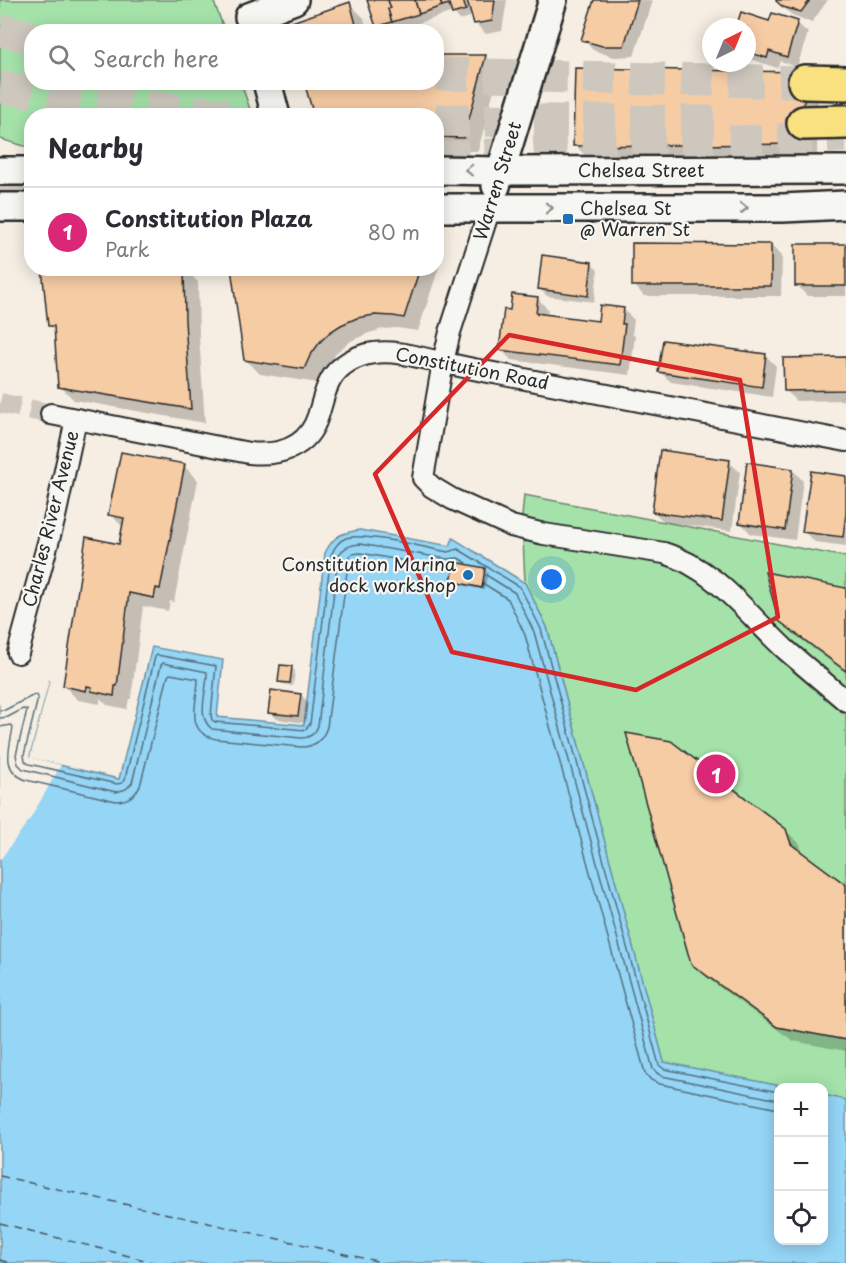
<!DOCTYPE html>
<meta charset="utf-8">
<style>
:root{--surface:#fff;--page:#f2f2f3;--text:#2b2b33;--muted:#7c7c81;--line:#e1e1e2;--accent:#db2777}
body{margin:0;font-family:"Playpen Sans",sans-serif;background:var(--page);color:var(--text)}
.controls{position:absolute;right:18px;bottom:18px;display:grid;overflow:hidden;border-radius:12px;box-shadow:0 3px 15px #0003}
.controls button{width:54px;height:54px;display:grid;place-items:center;padding:0;border:0;border-bottom:2px solid var(--line);background:var(--surface);color:var(--text);font:30px sans-serif}
.compass{position:absolute;left:702px;top:18px;width:54px;height:54px;border-radius:50%;background:var(--surface);box-shadow:0 3px 15px #0003;rotate:43deg}
.you{position:absolute;left:552px;top:580px;width:21px;height:21px;margin:-15px;border:4px solid #fff;border-radius:50%;background:#1a73e8;box-shadow:0 0 0 9px #1a73e833}
.badge{display:grid;place-items:center;width:39px;height:39px;border-radius:50%;background:var(--accent);color:#fff;font-size:20px;font-weight:700}
.pin{position:absolute;translate:-50% -50%;border:3px solid #fff;box-shadow:0 2px 6px #0006}
.list{margin:0;padding:0;list-style:none}
h2{display:flex;justify-content:space-between;align-items:center;height:78px;margin:0;padding:0 24px;font-size:26px}
h2 small{font-size:20px;font-weight:400;color:var(--muted)}
.list li{display:grid;grid-template-columns:39px 1fr auto;gap:18px;align-items:center;box-sizing:border-box;height:90px;padding:0 24px;border-top:2px solid var(--line)}
.list b{display:block;font-size:22px;white-space:nowrap}
.list p{margin:0;font-size:20px;white-space:nowrap;color:var(--muted)}
.list em{font-size:20px;font-style:normal;color:var(--muted)}
.icon{flex:none;width:33px;height:33px;fill:none;stroke:currentColor;stroke-width:2;stroke-linecap:round;stroke-linejoin:round}
.map{position:relative;flex:none;width:846px;height:1263px;overflow:hidden}
.search{position:absolute;background:var(--surface);box-shadow:0 3px 15px #0003;left:24px;top:24px;width:420px;height:66px;display:flex;align-items:center;gap:15px;box-sizing:border-box;padding:0 21px;border-radius:24px;color:var(--muted);font-size:22px}
.panel{position:absolute;background:var(--surface);box-shadow:0 3px 15px #0003;left:24px;top:108px;width:420px;height:168px;border-radius:24px}
.map>svg:first-child{display:block}
.green{fill:#a4e2a9;stroke:#68866a;stroke-width:1.5}
.water{fill:#95d5f6;stroke:#6b91a5;stroke-width:1.5}
.pier{fill:#f6eee3}
.shadow{fill:#0003}
.lines{fill:none;stroke-linecap:round;stroke-linejoin:round}
.shore{stroke:#556f7c;stroke-width:1.5}
.ferry{stroke:#46565e;stroke-width:1.5;stroke-dasharray:8 6;stroke-linecap:butt}
.building{fill:#f6cca5;stroke:#2b2b2b;stroke-width:1.5}
.minor-tunnel{stroke:#cdc7be;stroke-width:20;stroke-dasharray:20 10;stroke-linecap:butt}
.motorway-tunnel{stroke:#cdc7be;stroke-width:33;stroke-dasharray:33 16;stroke-linecap:butt}
.minor-casing{stroke:#2b2b2b;stroke-width:24}
.secondary-casing{stroke:#2b2b2b;stroke-width:32}
.motorway-casing{stroke:#2b2b2b;stroke-width:38}
.minor{stroke:#f6f6f2;stroke-width:20}
.secondary{stroke:#f6f6f2;stroke-width:27}
.motorway{stroke:#fae180;stroke-width:33}
.oneway{stroke:#90908e}
.marked{fill:none;stroke:#d62828;stroke-width:4.5;stroke-linejoin:round}
.poi-dot{fill:#1f6fb2;stroke:#f6f6f2;stroke-width:2}
.labels{text-anchor:middle;stroke-width:4.5;stroke-linejoin:round;paint-order:stroke}
.street-label{font-size:18px;fill:#2b2b2b;stroke:#f6f6f2}
.poi-label{font-size:18px;fill:#2b2b2b;stroke:#f6f6f2;text-anchor:start}
</style>
<div class="map">
<svg width="846" height="1263" viewBox="0 0 846 1263">
<rect width="100%" height="100%" fill="#f6eee3"/>
<filter id="ink" filterUnits="userSpaceOnUse"><feTurbulence type="fractalNoise" baseFrequency=".0167" numOctaves="2"/><feDisplacementMap in="SourceGraphic" scale="12" xChannelSelector="R" yChannelSelector="G"/><feConvolveMatrix kernelMatrix="1 2 1 2 8 2 1 2 1" color-interpolation-filters="sRGB"/></filter>
<g filter="url(#ink)">
<g class="green">
<path d="M0,0h213l12,31 -193,1v50l209,1 11,32 -220,1 -1,32 -31,-9z"/>
<path d="M524,495l322,62v543l-22,-4v-8l-40,-1 -120,-24 -117,-436 -22,-44 -3,-67z"/>
</g>
<path class="water" d="M360,530l90,16 3,-8 72,45 22,44 117,435 122,25 -8,1v152h46v-145l22,5v163h-846v-558l49,-24 -20,77 90,21 33,-132 71,13 -6,57 87,8 21,-172c9,-18 16,-20 35,-23z"/>
<path class="pier" d="M45,679l4,2 -20,76 32,8 -31,54 -30,41v-158z"/>
<g class="shadow">
<path d="M369,0h138l-5,31 -16,3 -11,-11 -2,-7 -13,4 -7,-8 -62,20h-9l-4,-5z"/>
<path d="M595,0h55l2,1 -18,55 -20,1 -21,-7 -10,-11z"/>
<path d="M778,0h50l-16,22 -17,-5 -7,-5 -10,-11z"/>
<path d="M350,4l14,14 3,14h-77z"/>
<path d="M770,23h27l11,10 -11,34 -17,-6 -3,7 -30,-10v-31h-9z"/>
<path d="M485,56l14,14 -21,81h-42v-69l7,-16z"/>
<path d="M818,87l-1,70 -228,2 -14,-14z"/>
<path d="M771,245l11,11 -1,40h-137l-10,-11z"/>
<path d="M846,246v50h-39l-10,-11z"/>
<path d="M436,249l7,6 -25,76 -21,-3 -14,1 -14,4 -18,8 -14,11 -13,18 -6,13 -58,-9 -14,-14 -13,-92h203z"/>
<path d="M591,263l7,7 -4,32 -47,-6 -7,-7z"/>
<path d="M184,268l14,14 1,54 6,87 -131,-23 -14,-14 -4,-54 -7,-7z"/>
<path d="M537,298l11,11 -1,7 52,6 24,-13 11,11 -2,14 3,2 -5,39 -119,-15 -10,-11 10,-37z"/>
<path d="M766,356l10,10 -4,31 -101,-15 -11,-10z"/>
<path d="M846,358v42l-50,1 -11,-11z"/>
<path d="M729,462l11,10 -8,59 -68,-9 -11,-11z"/>
<path d="M184,466l14,14 -24,122 -4,-1 -2,10 -25,-5 -12,93h-2l-2,10 -20,-4 -7,-7v6l-22,-4 -14,-14 56,-140 3,-19 -13,-13z"/>
<path d="M793,470l10,11 -8,59 -44,-6 -10,-11z"/>
<path d="M846,477v69l-31,-4 -11,-10z"/>
<path d="M485,570l3,3 -4,17 -28,-6 -3,-3z"/>
<path d="M846,589v84l-52,-39 -14,-14z"/>
<path d="M292,668l3,3 -2,15 -11,-2 -3,-3z"/>
<path d="M301,695l7,7 -3,21 -28,-4 -7,-7z"/>
<path d="M785,830l15,14 3,11 43,32v164l-53,-10 -86,-63 -15,-15z"/>
</g>
<g class="lines">
<g class="shore">
<path d="M486,575l29,18 19,39 119,437 4,4 5,3 116,24"/>
<path d="M484,584l24,15 17,36 120,438 6,7 9,4 118,25"/>
<path d="M0,710h5l29,-15h3l1,3 -14,57 1,6 4,3 88,20 5,-1 3,-4 30,-122 2,-2 59,11 -5,49 1,5 3,2 90,8 5,-6 21,-169c3,-7 7,-14 15,-17 17,-6 81,10 102,14l10,-3 62,38 21,42 118,436 5,4 114,23"/>
<path d="M0,718l8,-1 15,-8 4,1 -11,45 2,9 5,5 93,23 10,-3 6,-6 29,-118 2,-2 44,9c1,17 -12,45 5,57l89,9c9,0 14,-4 17,-12l20,-169c5,-10 12,-12 22,-13l87,15 11,-1 9,5"/>
<path d="M0,727l11,-2 2,2c-3,21 -13,43 13,53l90,21c11,0 19,-5 24,-15l28,-110 2,-2 28,5c0,23 -15,53 18,60l85,8c13,0 22,-7 26,-20l22,-171 3,-2 8,-1 85,15h7"/>
</g>
<g class="ferry">
<path d="M0,1176l385,87"/>
<path d="M0,1223l156,40"/>
<path d="M0,1260l9,3"/>
</g>
</g>
<g class="building">
<path d="M367,0h21l3,8 -3,1 4,13 -16,5z"/>
<path d="M388,0h27l4,14 -27,8 -4,-13 3,-1z"/>
<path d="M415,0h25l2,6 -23,8z"/>
<path d="M440,0h23l3,10 -14,4 -3,-10 -7,2z"/>
<path d="M467,0h28l-3,21 -18,3z"/>
<path d="M594,0h44l-14,46h-22l-21,-6z"/>
<path d="M776,0h34l-9,12 -18,-5 -7,-6z"/>
<path d="M350,2l8,30h-70l-2,-8z"/>
<path d="M741,12l28,9 3,-8 26,8 -11,36 -18,-6 -2,7 -20,-6v-25h-11z"/>
<path d="M441,55h45l-22,83 -28,-1v-21h-122l-10,-34h132v-18h5z"/>
<path d="M575,68l230,4 -2,72 -230,2z"/>
<path d="M632,243l139,1v42h-139z"/>
<rect x="795" y="244" width="51" height="42"/>
<path d="M542,255l50,7 -4,34 -50,-7z"/>
<path d="M42,268h142l1,53 6,88 -133,-22 -4,-61h-6z"/>
<path d="M231,268h189l-16,50 -11,-2 -19,-1 -17,3 -16,7 -11,7 -10,10 -10,14 -6,13 -60,-9z"/>
<path d="M512,294l26,3 -2,16 62,8 2,-16 24,3 -2,16h3l-5,41 -121,-15 5,-41 6,1z"/>
<path d="M663,340l103,14 -4,33 -104,-15z"/>
<path d="M846,357v33l-62,1 -1,-33z"/>
<path d="M660,450l70,10 -8,61 -70,-9z"/>
<path d="M121,452l64,12 -25,125 -4,-1 -2,10 -25,-5 -12,93h-2l-1,10 -23,-5 1,-4 -5,-1 -1,5 -23,-5 23,-149 33,7 5,-26 -16,-3z"/>
<path d="M747,462l46,7 -8,61 -46,-7z"/>
<path d="M811,471l35,5v37l-3,24 -41,-5z"/>
<path d="M455,562l30,6 -3,20 -31,-7z"/>
<path d="M765,572l81,16v83l-67,-50z"/>
<path d="M280,665l12,1 -2,17 -12,-1z"/>
<path d="M271,690l30,4 -3,22 -30,-3z"/>
<path d="M626,733l45,8 115,88 5,15 55,41v155l-69,-13 -86,-63z"/>
</g>
<g class="lines">
<path class="minor-tunnel" d="M0,403l51,11"/>
<g class="motorway-tunnel">
<path d="M0,30l32,7"/>
<path d="M436,74l369,8"/>
<path d="M0,87l134,19 103,10"/>
<path d="M436,120l285,2"/>
<path d="M436,159l142,-10 182,-8 85,-5"/>
<path d="M0,185l32,4"/>
</g>
<g class="minor-casing">
<g id="minor">
<path d="M490,208l-40,124 -7,30 -20,116 9,9 20,12 59,27 33,8 120,19c51,15 84,62 122,97 20,17 40,34 60,51"/>
<path d="M51,414l198,39c31,3 59,-5 69,-37 4,-12 6,-24 12,-35 8,-16 27,-26 44,-28 19,-3 40,3 58,7 22,5 45,10 67,14 116,22 231,45 347,67"/>
<path d="M18,653l37,-136 21,-98"/>
</g>
</g>
<g class="secondary-casing">
<g id="secondary">
<path d="M249,17l45,-17"/>
<path d="M267,82l9,34"/>
<path d="M436,170l65,1 345,-1"/>
<path d="M0,171h32"/>
<path d="M496,186l57,-186"/>
<path d="M0,207h32"/>
<path d="M436,208h347l63,-3"/>
</g>
</g>
<g class="motorway-casing">
<g id="motorway">
<path d="M805,82l41,1"/>
<path d="M804,123l42,-1"/>
</g>
</g>
<use href="#minor" class="minor"/>
<use href="#secondary" class="secondary"/>
<use href="#motorway" class="motorway"/>
</g>
<defs><path id="oneway-chevron" d="M-2-3.5L2.5 0L-2 3.5" fill="none" stroke-width="1.6" stroke-linecap="round" stroke-linejoin="round" transform="scale(1.5)"/></defs>
<g class="oneway">
<use href="#oneway-chevron" transform="translate(469 170) rotate(-178)"/>
<use href="#oneway-chevron" transform="translate(549 208)"/>
<use href="#oneway-chevron" transform="translate(744 208)"/>
</g>
</g>
<path class="marked" d="M509,335l231,45 38,237 -142,73 -184,-38 -77,-178z"/>
<g class="poi-dot">
<rect x="562" y="213" width="12" height="12" rx="3"/>
<circle cx="468" cy="575" r="6"/>
</g>
<g class="labels">
<g class="street-label">
<text x="641" y="177">Chelsea Street</text>
<text transform="translate(498 181) rotate(-73)" y="6">Warren Street</text>
<text transform="translate(472 369) rotate(11)" y="6">Constitution Road</text>
<text transform="translate(51 519) rotate(-76)" y="6">Charles River Avenue</text>
</g>
<g class="poi-label">
<text x="580" y="215">Chelsea St<tspan x="580" dy="21">@ Warren St</tspan></text>
<text x="456" y="571" text-anchor="end">Constitution Marina<tspan x="456" dy="21">dock workshop</tspan></text>
</g>
</g>
</svg>
<div class="controls">
<button>+</button>
<button>−</button>
<button><svg class="icon" aria-label="locate" viewBox="0 0 24 24"><circle cx="12" cy="12" r="6"/><path d="M12 2v4M12 18v4M2 12h4M18 12h4"/></svg></button>
</div>
<svg class="compass" viewBox="-18 -18 36 36"><path d="M0-13l5 13h-10z" fill="#e53935"/><path d="M0 13l5-13h-10z" fill="#7c7c81"/></svg>
<div class="you"></div>
<div class="pin badge" style="left:716px;top:774px">1</div>
<div class="search"><svg class="icon" aria-label="search" viewBox="0 0 24 24"><circle cx="10" cy="10" r="6"/><path d="M15 15l6 6"/></svg>Search here</div>
<section class="panel">
<h2>Nearby<small></small></h2>
<ul class="list">
<li><span class="badge">1</span><div><b>Constitution Plaza</b><p>Park</p></div><em>80 m</em></li>
</ul>
</section>
</div>
